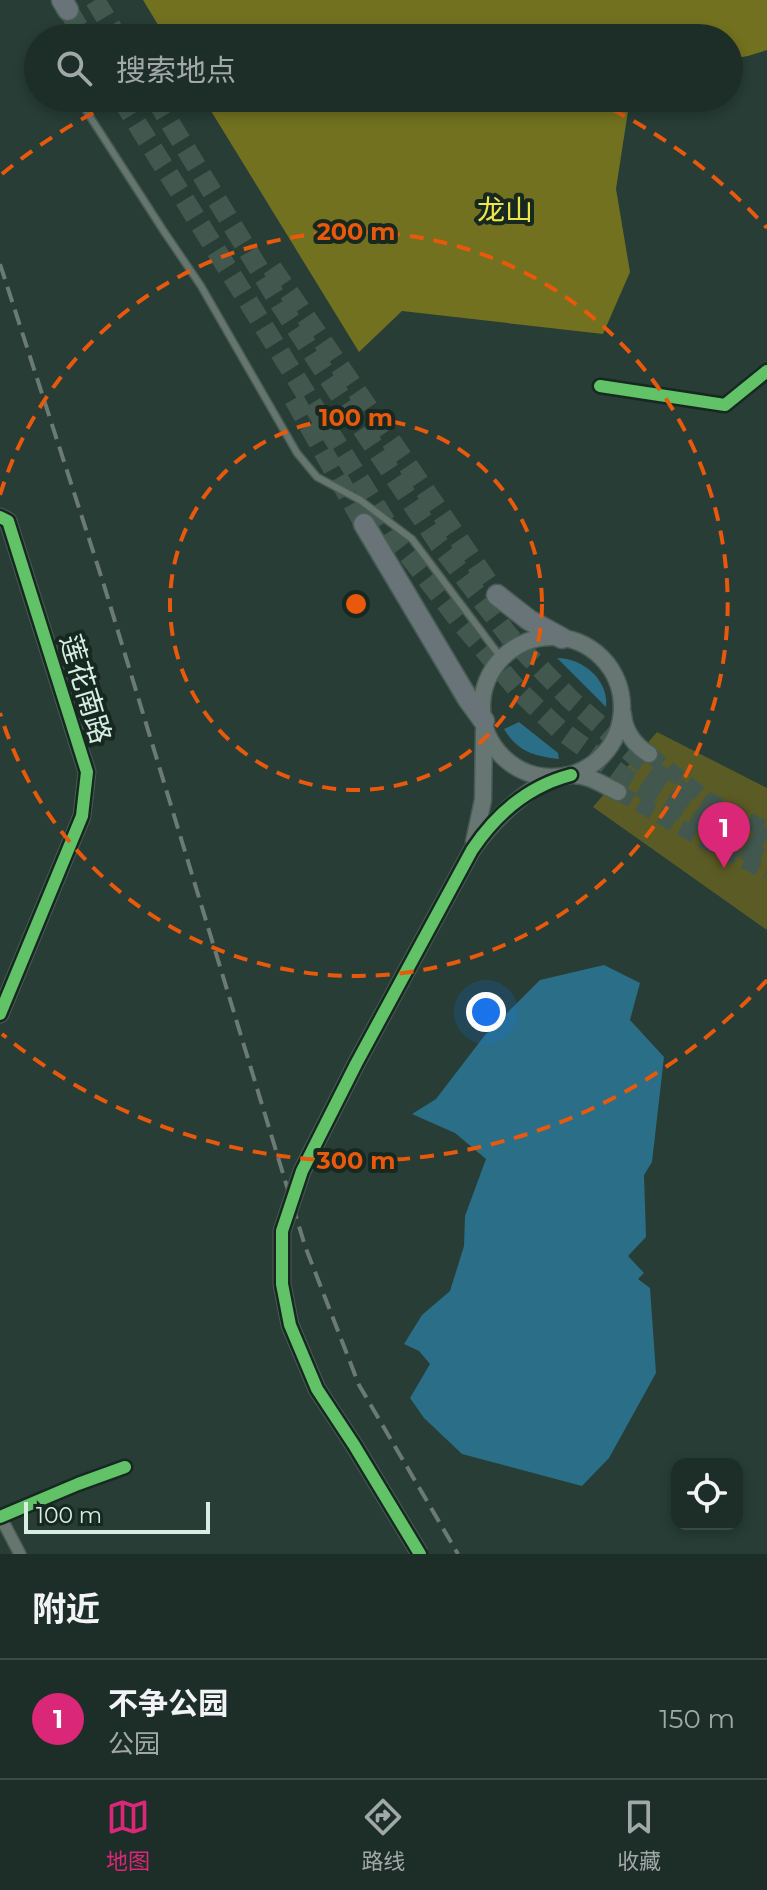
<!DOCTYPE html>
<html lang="zh">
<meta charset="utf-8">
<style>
:root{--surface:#1d2e28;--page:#253630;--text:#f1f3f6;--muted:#a0a8a8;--line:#3b4a45;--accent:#db2777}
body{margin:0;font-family:Montserrat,"Noto Sans SC",sans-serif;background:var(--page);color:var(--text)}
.controls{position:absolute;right:24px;bottom:24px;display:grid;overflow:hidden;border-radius:16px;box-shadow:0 4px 12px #0003}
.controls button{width:72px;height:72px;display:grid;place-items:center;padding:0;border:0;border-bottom:2px solid var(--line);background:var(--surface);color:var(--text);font:40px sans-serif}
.scale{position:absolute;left:24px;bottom:20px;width:186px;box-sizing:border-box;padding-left:8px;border:4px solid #d8eee4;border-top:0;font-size:22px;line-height:28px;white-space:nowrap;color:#d8eee4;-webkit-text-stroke:6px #172821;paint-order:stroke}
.you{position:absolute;left:486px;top:1012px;width:28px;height:28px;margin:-20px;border:6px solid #fff;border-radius:50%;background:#1a73e8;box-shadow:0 0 0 12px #1a73e833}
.badge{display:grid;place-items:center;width:52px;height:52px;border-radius:50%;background:var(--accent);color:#fff;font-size:26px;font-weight:700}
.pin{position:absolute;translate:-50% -66px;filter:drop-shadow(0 2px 4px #0008)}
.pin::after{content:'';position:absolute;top:42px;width:28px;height:24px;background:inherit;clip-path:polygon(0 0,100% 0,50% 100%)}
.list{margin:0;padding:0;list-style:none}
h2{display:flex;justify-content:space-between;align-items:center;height:104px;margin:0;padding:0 32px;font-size:34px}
h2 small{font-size:26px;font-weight:400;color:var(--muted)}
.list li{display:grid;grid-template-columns:52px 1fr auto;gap:24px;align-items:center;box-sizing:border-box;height:120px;padding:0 32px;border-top:2px solid var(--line)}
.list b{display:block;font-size:30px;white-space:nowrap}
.list p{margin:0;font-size:26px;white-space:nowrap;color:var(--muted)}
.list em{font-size:26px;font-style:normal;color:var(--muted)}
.icon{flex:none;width:44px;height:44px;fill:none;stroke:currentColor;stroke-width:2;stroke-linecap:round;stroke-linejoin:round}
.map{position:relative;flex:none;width:767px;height:1554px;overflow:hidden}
.search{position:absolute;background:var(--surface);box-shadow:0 4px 12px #0003;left:24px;right:24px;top:24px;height:88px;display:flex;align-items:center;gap:20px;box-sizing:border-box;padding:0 28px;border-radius:44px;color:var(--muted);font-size:30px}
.sheet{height:224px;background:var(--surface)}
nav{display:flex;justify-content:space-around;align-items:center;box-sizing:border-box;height:112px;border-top:2px solid var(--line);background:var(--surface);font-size:22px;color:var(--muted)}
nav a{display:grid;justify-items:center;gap:4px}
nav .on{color:var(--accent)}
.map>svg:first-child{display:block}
.green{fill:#5b5b25}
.forest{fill:#72711f}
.water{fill:#2a6f87}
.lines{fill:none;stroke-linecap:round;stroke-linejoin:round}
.secondary-tunnel{stroke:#42584f;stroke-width:16;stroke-dasharray:16 8;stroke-linecap:butt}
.highway-tunnel{stroke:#42584f;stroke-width:20;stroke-dasharray:20 10;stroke-linecap:butt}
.lane-casing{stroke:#485b54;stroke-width:9}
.street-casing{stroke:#485b54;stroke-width:14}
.secondary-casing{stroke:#485b54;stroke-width:19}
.highway-casing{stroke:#485b54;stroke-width:23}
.lane{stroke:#66766f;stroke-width:6}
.street{stroke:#66766f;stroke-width:11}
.secondary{stroke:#687673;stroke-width:16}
.highway{stroke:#687477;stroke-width:20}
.rail{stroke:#6c7a74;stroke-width:4;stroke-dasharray:16 8;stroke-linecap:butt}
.secondary-bridge-casing{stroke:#485b54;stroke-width:19;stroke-linecap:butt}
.secondary-bridge{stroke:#687673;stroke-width:16}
.cycleway-casing{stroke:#172821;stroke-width:17}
.cycleway{stroke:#61c268;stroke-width:12}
.ring{fill:none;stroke:#e8590c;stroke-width:4;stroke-dasharray:14 10}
.labels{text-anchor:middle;stroke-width:8;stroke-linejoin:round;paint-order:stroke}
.park-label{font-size:28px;fill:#eee54a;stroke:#172821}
.street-label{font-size:28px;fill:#d8eee4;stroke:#172821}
.centre{fill:#e8590c;stroke:#172821;stroke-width:4}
.ring-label{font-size:24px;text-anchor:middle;font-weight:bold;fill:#e8590c;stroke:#172821;stroke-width:8;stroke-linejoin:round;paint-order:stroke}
</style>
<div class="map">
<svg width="767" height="1554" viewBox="0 0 767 1554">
<rect width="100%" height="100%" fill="#273d35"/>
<path class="green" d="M657,732l110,56v142l-174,-123z"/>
<g class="forest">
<path d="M143,0h624v50l-19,6 -19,3v-21h-563z"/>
<path d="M203,98h427l-14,91 14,83 -27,62 -201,-23 -43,41z"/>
</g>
<g class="water">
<path d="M557,658c26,0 52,22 49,49z"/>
<path d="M519,722l39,31 1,6c-25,-3 -41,-7 -55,-30z"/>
<path d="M604,965l36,18 -10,37 34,37 -12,105 -8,13 2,62 -18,19 16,17 -6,6 12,9 6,85 -47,85 -27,28 -120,-32 -38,-36 -14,-20 20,-34 -11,-13 -15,-7 18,-29 28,-24 14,-45 1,-30 21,-57 -31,-26 -43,-19 24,-15 49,-64 55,-55z"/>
</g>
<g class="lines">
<g class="secondary-tunnel">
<path d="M649,754l58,45 60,31"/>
<path d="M618,792l85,48 64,32"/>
</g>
<g class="highway-tunnel">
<path d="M95,0l23,38"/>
<path d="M68,10l17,28"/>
<path d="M121,98l278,445 59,76 59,70 42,40 67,49 112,68 29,15"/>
<path d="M155,98l127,209 57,87 100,150 70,92 61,63 73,64 41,30 39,23 44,23"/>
<path d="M272,268l225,327"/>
<path d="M294,399l70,125"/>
</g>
<g class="lane-casing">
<path id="lane" d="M78,98l85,132 38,56 96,167 20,24 43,23 52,39 90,120"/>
</g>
<g class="street-casing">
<g id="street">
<path d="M600,386l125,19 42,-34"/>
<path d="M0,1516l20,38"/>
<path d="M0,1517l78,-33 47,-17"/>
</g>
</g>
<g class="secondary-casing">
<g id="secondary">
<path d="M0,517l8,4 79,251 -5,44 -82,198"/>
<circle cx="552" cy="707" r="70"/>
<path d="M623,714c1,17 12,32 26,40"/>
<path d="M474,842l9,-42 1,-70"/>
<path d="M356,1064l116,-214c20,-29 62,-72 99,-75 17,-1 32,10 47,17"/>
</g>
</g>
<g class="highway-casing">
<g id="highway">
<path d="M62,0l6,10"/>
<path d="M364,524l104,175 16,22"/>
<path d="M497,595l32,25 33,18"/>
</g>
</g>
<use href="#lane" class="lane"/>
<use href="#street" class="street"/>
<use href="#secondary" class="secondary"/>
<use href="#highway" class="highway"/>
<path class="rail" d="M0,264l103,318 202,664 54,139 99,169"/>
<g class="secondary-bridge-casing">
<path id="secondary-bridge" d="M356,1064l-54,107 -20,60v53l8,41 27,64 37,56 66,109"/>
</g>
<use href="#secondary-bridge" class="secondary-bridge"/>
<g class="cycleway-casing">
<g id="cycleway">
<path d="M600,386l125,19 42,-34"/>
<path d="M0,517l8,4 79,251 -5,44 -82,198"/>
<path d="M0,1517l78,-33 47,-17"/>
<path d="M420,1554l-66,-109 -37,-56 -27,-64 -8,-41v-53l20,-60 54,-107 116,-214c24,-36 57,-64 99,-75"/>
</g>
</g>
<use href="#cycleway" class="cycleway"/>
</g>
<g class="ring">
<circle cx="356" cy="604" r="186"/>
<path d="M0 495A372 372 0 1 1 0 713"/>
<path d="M767 980A557 557 0 0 1 2 1034M2 174A557 557 0 0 1 121 99M591 99A557 557 0 0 1 767 228"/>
</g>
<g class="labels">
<g class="park-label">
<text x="505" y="220">龙山</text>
</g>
<g class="street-label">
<text transform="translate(86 689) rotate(73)" y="10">莲花南路</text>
</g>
</g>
<circle cx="356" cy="604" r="12" class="centre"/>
<g class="ring-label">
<text x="356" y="240">200 m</text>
<text x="356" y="426">100 m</text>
<text x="356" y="1169">300 m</text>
</g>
</svg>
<div class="controls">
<button><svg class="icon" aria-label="locate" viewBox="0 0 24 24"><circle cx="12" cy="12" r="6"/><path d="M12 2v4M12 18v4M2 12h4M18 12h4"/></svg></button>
</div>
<div class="scale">100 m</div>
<div class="you"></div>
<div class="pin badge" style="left:724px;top:868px">1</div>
<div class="search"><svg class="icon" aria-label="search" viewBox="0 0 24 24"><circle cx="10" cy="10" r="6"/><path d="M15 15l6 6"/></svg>搜索地点</div>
</div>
<section class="sheet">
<h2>附近<small></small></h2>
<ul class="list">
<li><span class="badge">1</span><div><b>不争公园</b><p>公园</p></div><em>150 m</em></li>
</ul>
</section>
<nav>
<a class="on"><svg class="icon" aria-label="map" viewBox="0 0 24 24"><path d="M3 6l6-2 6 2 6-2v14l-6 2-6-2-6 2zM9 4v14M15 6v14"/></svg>地图</a>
<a><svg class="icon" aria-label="directions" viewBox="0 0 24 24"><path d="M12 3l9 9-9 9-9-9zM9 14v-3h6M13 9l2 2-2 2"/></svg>路线</a>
<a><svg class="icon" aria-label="saved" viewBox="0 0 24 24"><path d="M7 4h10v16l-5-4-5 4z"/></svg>收藏</a>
</nav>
